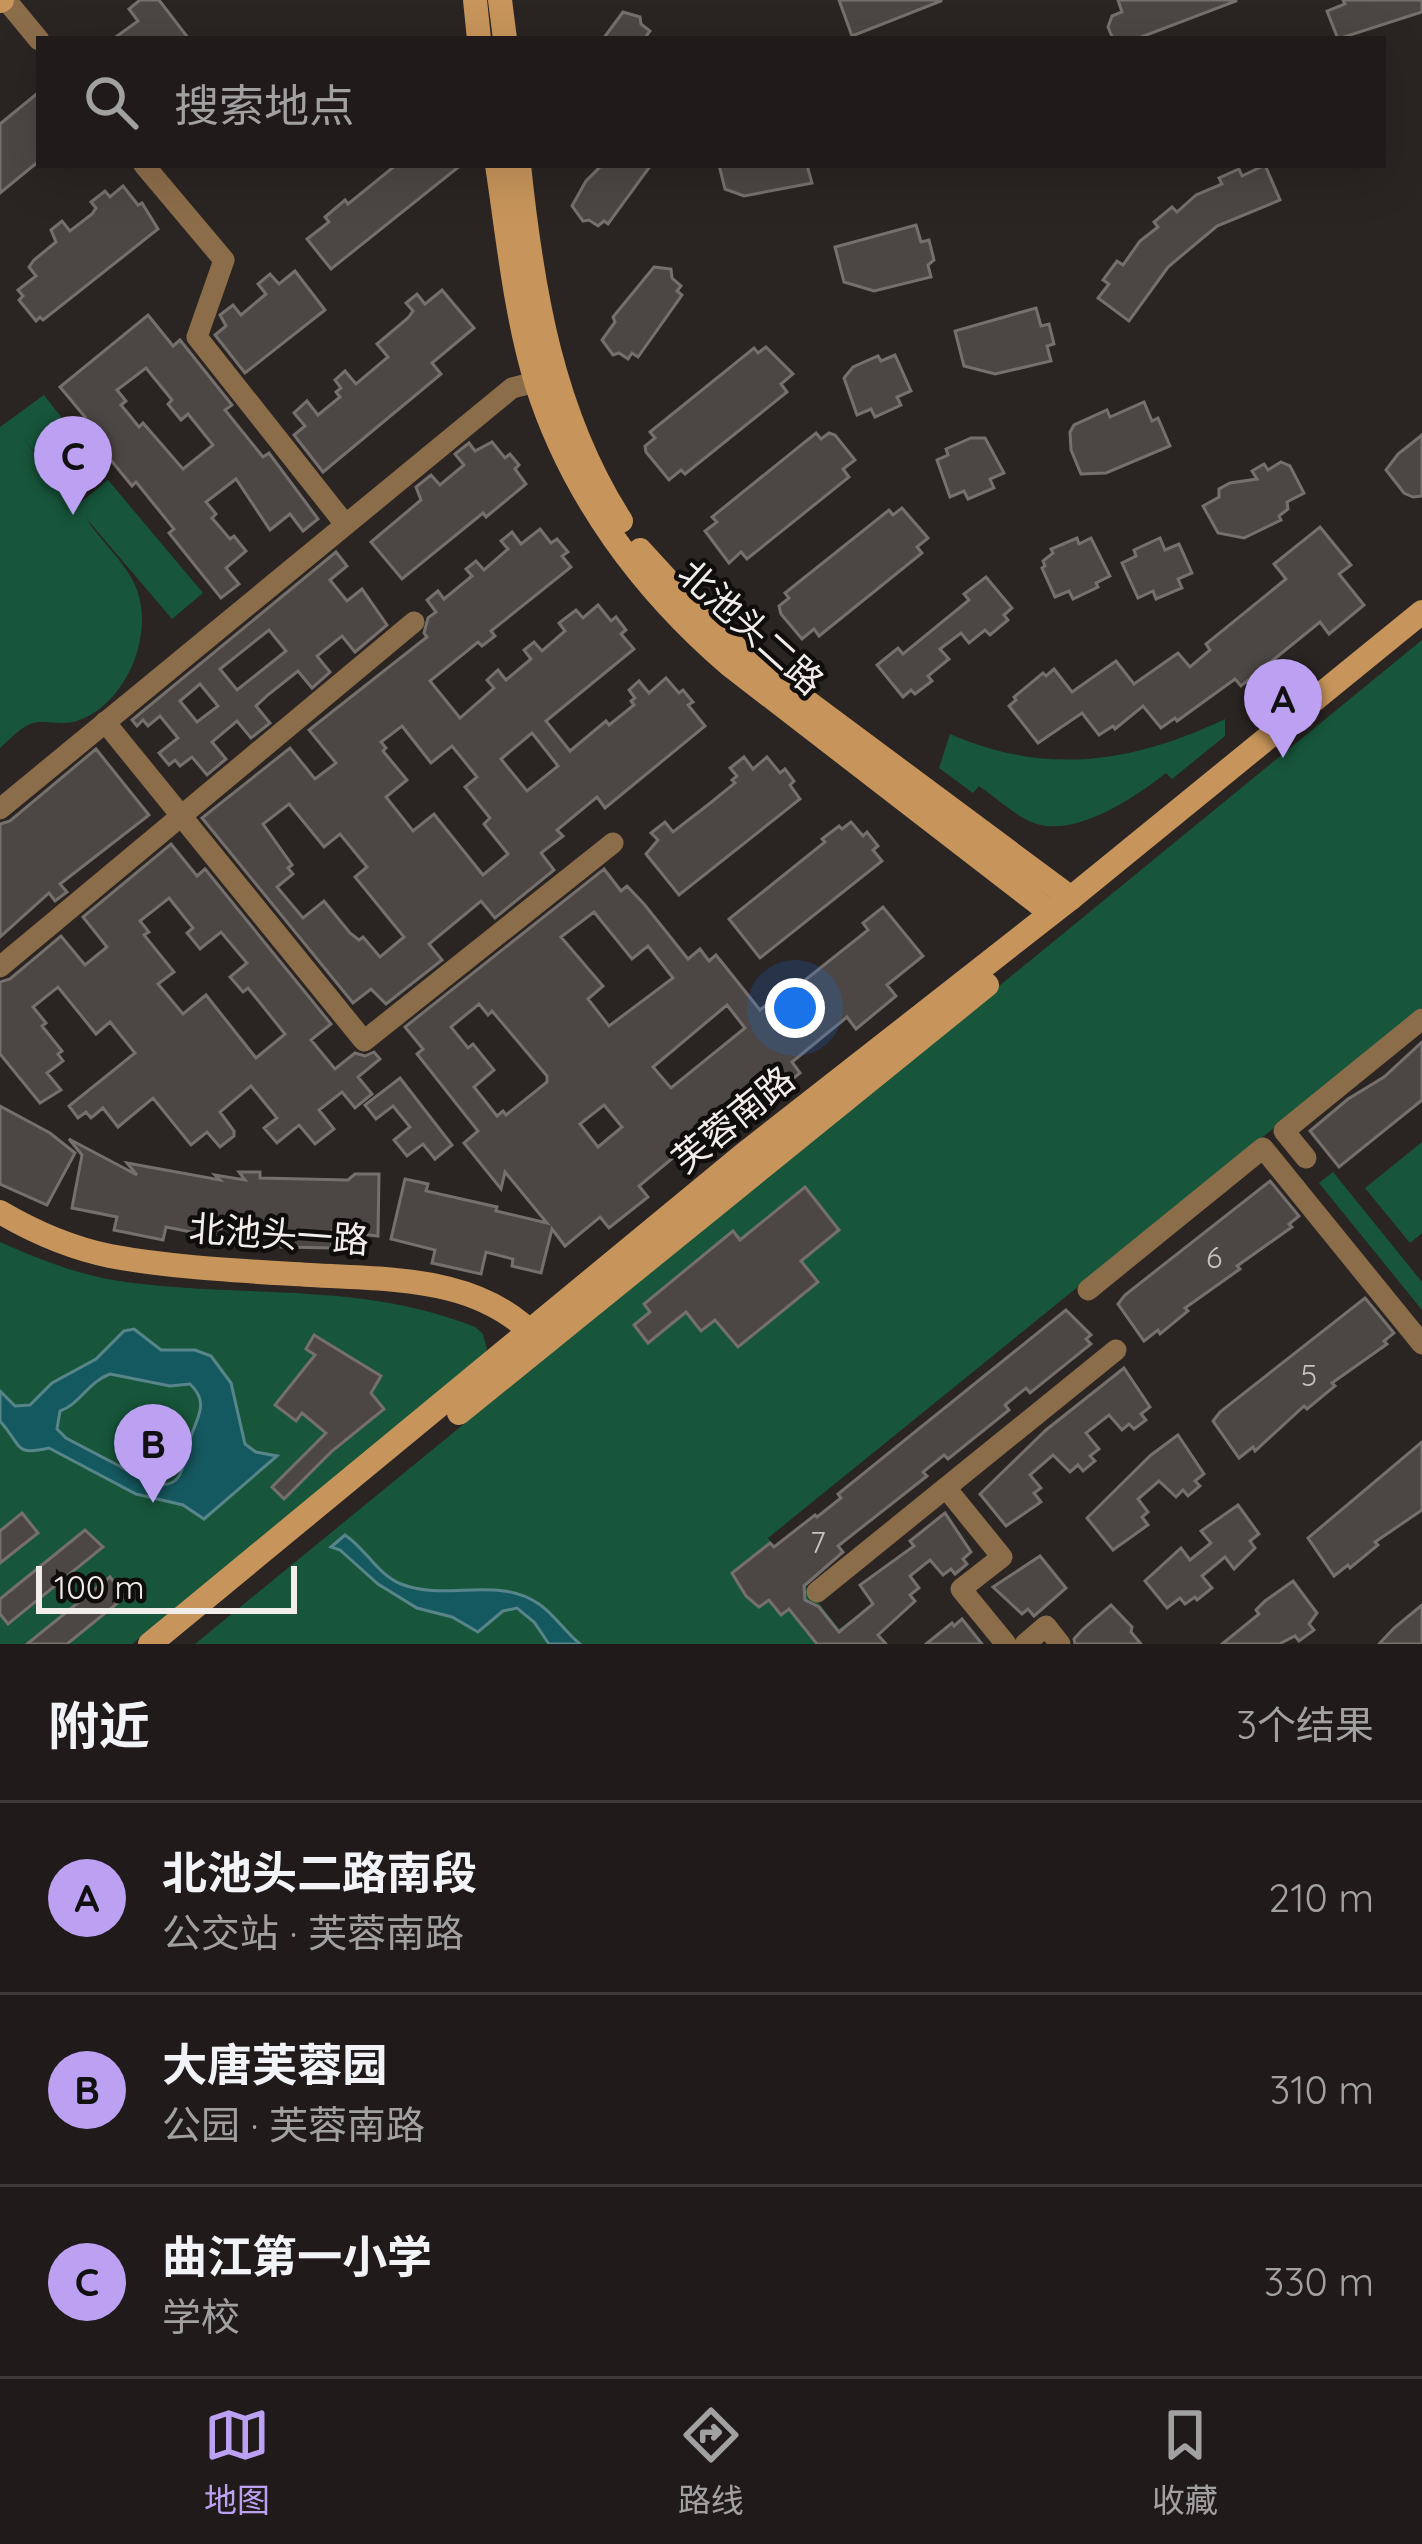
<!DOCTYPE html>
<html lang="zh">
<meta charset="utf-8">
<style>
:root{--surface:#201b1a;--page:#282423;--text:#f1f3f6;--muted:#a2a1a2;--line:#3d3939;--accent:#bca0f2}
body{margin:0;font-family:Quicksand,"Noto Sans SC",sans-serif;background:var(--page);color:var(--text)}
.scale{position:absolute;left:36px;bottom:30px;width:261px;box-sizing:border-box;padding-left:12px;border:6px solid #f1edeb;border-top:0;font-size:33px;line-height:42px;white-space:nowrap;color:#f1edeb;-webkit-text-stroke:9px #100e0d;paint-order:stroke}
.you{position:absolute;left:795px;top:1008px;width:42px;height:42px;margin:-30px;border:9px solid #fff;border-radius:50%;background:#1a73e8;box-shadow:0 0 0 18px #1a73e833}
.badge{display:grid;place-items:center;width:78px;height:78px;border-radius:50%;background:var(--accent);color:#111;font-size:39px;font-weight:700}
.pin{position:absolute;translate:-50% -99px;filter:drop-shadow(0 3px 6px #0008)}
.pin::after{content:'';position:absolute;top:63px;width:42px;height:36px;background:inherit;clip-path:polygon(0 0,100% 0,50% 100%)}
.list{margin:0;padding:0;list-style:none}
h2{display:flex;justify-content:space-between;align-items:center;height:156px;margin:0;padding:0 48px;font-size:51px}
h2 small{font-size:39px;font-weight:400;color:var(--muted)}
.list li{display:grid;grid-template-columns:78px 1fr auto;gap:36px;align-items:center;box-sizing:border-box;height:192px;padding:0 48px;border-top:3px solid var(--line)}
.list b{display:block;font-size:45px;white-space:nowrap}
.list p{margin:0;font-size:39px;white-space:nowrap;color:var(--muted)}
.list em{font-size:39px;font-style:normal;color:var(--muted)}
.icon{flex:none;width:66px;height:66px;fill:none;stroke:currentColor;stroke-width:2;stroke-linecap:round;stroke-linejoin:round}
.map{position:relative;flex:none;width:1422px;height:1644px;overflow:hidden}
.search{position:absolute;background:var(--surface);box-shadow:0 12px 48px #0002;left:36px;right:36px;top:36px;height:132px;display:flex;align-items:center;gap:30px;box-sizing:border-box;padding:0 42px;border-radius:0px;color:var(--muted);font-size:45px}
.sheet{height:732px;background:var(--surface)}
nav{display:flex;justify-content:space-around;align-items:center;box-sizing:border-box;height:168px;border-top:3px solid var(--line);background:var(--surface);font-size:33px;color:var(--muted)}
nav a{display:grid;justify-items:center;gap:6px}
nav .on{color:var(--accent)}
.map>svg:first-child{display:block}
.green{fill:#17563b}
.water{fill:#155960;stroke:#57858a;stroke-width:3;fill-rule:evenodd}
.building{fill:#4c4644;stroke:#76706d;stroke-width:3;fill-rule:evenodd}
.lines{fill:none;stroke-linecap:round;stroke-linejoin:round}
.street{stroke:#8c6d4a;stroke-width:21}
.secondary{stroke:#c7955b;stroke-width:24}
.labels{text-anchor:middle;stroke-width:9;stroke-linejoin:round;paint-order:stroke}
.number-label{font-size:30px;fill:#c8c3c1}
.street-label{font-size:36px;fill:#f1edeb;stroke:#100e0d}
</style>
<div class="map">
<svg width="1422" height="1644" viewBox="0 0 1422 1644">
<rect width="100%" height="100%" fill="#2a2422"/>
<g class="green">
<path d="M44,395l46,59 -32,25 -34,-40 52,67 32,-26 95,113 -31,26 -86,-101c13,21 34,39 46,61 27,48 -4,125 -55,142 -15,5 -34,-2 -47,3 -10,4 -22,17 -30,24v-321z"/>
<path d="M1422,640v368l-654,530 71,91 23,-17 25,32h-692z"/>
<path d="M1225,719v17l-53,43 -6,-6c-32,25 -97,70 -139,47 -17,-9 -32,-23 -48,-34l-6,7 -34,-25 11,-34c96,42 183,29 275,-15z"/>
<path d="M1422,1142v91l-12,10 -45,-55z"/>
<path d="M1333,1172l89,110v28l-103,-127z"/>
<path d="M0,1242c36,16 73,31 113,38 124,20 242,-1 362,47l8,7 4,15 -8,14 -347,281h-132z"/>
</g>
<g class="water">
<path d="M134,1329l27,21h34l16,6 20,27 14,61 11,8 21,4 -73,63 -21,-14 -47,-11 -87,-46c-35,8 -26,-1 -49,-27v-30l15,15 15,-1 22,-22 44,-24 28,-28zM110,1374l60,12 20,-2c20,19 7,33 0,55 -7,23 -5,53 -38,44l-86,-45 -9,-9 3,-18c20,-7 28,-29 50,-37z"/>
<path d="M345,1535c22,15 32,39 56,49 46,18 95,-9 138,20 16,11 26,28 41,40h-31l-15,-22 -17,-14 -14,3 -25,21 -26,-15 -35,-9 -39,-24 -38,-34 -9,-3z"/>
</g>
<g class="building">
<path d="M140,0h19l30,39h-76l25,-18 -9,-12z"/>
<path d="M839,0h102v1l-89,35z"/>
<path d="M1118,0h118v1l-100,38h-23l-5,-12 4,-11 10,-4z"/>
<path d="M1343,0h79v12l-84,27 -11,-28 18,-7z"/>
<path d="M623,12l17,5 1,7 9,7 -6,8h-41z"/>
<path d="M39,92v69l-39,32v-69z"/>
<path d="M396,165h65l-130,104 -24,-30 22,-17 -4,-5 20,-17 3,4z"/>
<path d="M602,165h49l-43,59 -4,-3 -6,5 -9,-6 -6,1 -11,-15 14,-25z"/>
<path d="M719,165h88l5,18 -68,13 -19,-7z"/>
<path d="M1265,165l15,35 -63,26 -49,41 -39,54 -31,-23 11,-14 -6,-4 14,-19 6,4 17,-24 18,-14 -4,-5 18,-15 5,5 19,-17 26,-11 -3,-6 20,-9 3,7z"/>
<path d="M123,186l15,19 4,-2 16,26 -115,91 -3,-3 -4,4 -17,-21 4,-4 -5,-6 18,-14 -7,-9 5,-7 22,-18 -5,-12 11,-9 8,10 22,-17 4,-6 -5,-6 14,-11 5,6z"/>
<path d="M916,225l5,17 8,-2 5,20 -6,5 3,12 -57,14 -30,-9 -9,-35z"/>
<path d="M654,267l17,2 1,9 9,8 -4,5 5,4 -44,62 -6,-4 -4,6 -9,-6 -6,2 -11,-15 13,-18 -2,-5z"/>
<path d="M295,271l30,39 -80,63 -30,-38 11,-9 -6,-11 13,-10 8,10 25,-21 -8,-10 12,-10 9,10z"/>
<path d="M442,290l32,38 -42,35 9,11 -118,98 -29,-37 11,-9 -11,-13 13,-12 11,14 22,-18 -4,-5 5,-4 -6,-8 10,-9 11,13 32,-27 -11,-13 31,-26 5,-7 -7,-8 11,-9 8,10z"/>
<path d="M1036,308l5,18 8,-2 5,20 -7,2 4,15 -56,13 -31,-8 -9,-35z"/>
<path d="M148,315l25,31 7,-6 52,65 -7,5 38,47 6,-4 49,66 -15,12 -13,-17 -20,16 -34,-51 -30,23 10,12 -4,4 18,21 4,-3 12,15 -20,17 13,16 -18,14 -52,-65 5,-4 -38,-47 -4,4 -53,-65 6,-4 -25,-30zM146,368l26,32 -4,4 13,16 7,-6 25,31 -30,24 -40,-46 -4,4 -18,-22 5,-4 -9,-11z"/>
<path d="M766,347l27,27 -12,10 6,8 -102,82 -4,-4 -12,10 -23,-28 -1,-6 10,-8 -5,-6 104,-84 4,5z"/>
<path d="M895,355l16,36 -14,6 4,8 -26,12 -4,-8 -14,6 -13,-37 9,-11 25,-11 3,5z"/>
<path d="M1144,402l8,19 6,-3 12,28 -64,27 -25,1 -10,-24 -1,-18 4,-7 33,-15 3,7z"/>
<path d="M816,433l5,6 8,-6 6,2 20,25 -12,9 6,8 -102,82 -6,-7 -12,11 -24,-32 12,-9 -5,-5z"/>
<path d="M1422,435v61l-9,1 -9,-4 -18,-23 12,-16z"/>
<path d="M971,438h14l19,35 -14,6 4,9 -26,11 -4,-8 -14,6 -13,-37 11,-5 -2,-6z"/>
<path d="M492,442l13,16 5,-4 9,11 -4,4 11,15 -40,33 -3,-4 -81,66 -31,-37 50,-42 -5,-13 15,-12 9,10 24,-20 -9,-11 14,-11 6,8z"/>
<path d="M1281,462l9,4 14,27 -17,9 1,7 -9,7 2,4 -37,18 -26,-5 -15,-27 16,-9v-8l11,-6 27,-4 -5,-8 12,-7 4,6z"/>
<path d="M902,508l26,30 -11,9 5,6 -103,83 -5,-7 -12,10 -21,-25 -2,-8 10,-8 -4,-5 104,-83 4,5z"/>
<path d="M1320,527l31,38 -12,9 25,31 -35,29 -9,-12 -79,64 -6,-7 -58,42 -2,-3 -14,10 -18,-22 -28,23 -2,-3 -14,9 -17,-22 -44,30 -29,-37 7,-6 -2,-3 29,-24 3,3 8,-7 18,23 44,-31 18,23 44,-31 12,14 20,-17 -4,-6 80,-65 -12,-15z"/>
<path d="M540,529l11,14 6,-4 11,13 -6,4 9,11 -80,64 4,5 -13,10 -4,-4 -48,39 30,37 34,-30 -7,-8 11,-10 8,10 25,-21 -7,-9 10,-8 8,9 23,-20 -6,-8 17,-13 7,8 15,-13 13,16 5,-4 10,13 -5,4 13,15 -88,72 24,30 36,-30 3,4 25,-20 -3,-4 4,-3 -6,-8 10,-9 10,12 17,-15 13,15 4,-3 10,12 -5,3 17,21 -100,82 -8,-11 -40,33 6,6 -22,17 13,17 -59,48 -14,-17 -52,43 13,16 -56,44 -15,-15 -18,14 -151,-185 88,-70 25,31 21,-16 -27,-33 118,-93 -3,-4 4,-15 8,-6 -9,-12 11,-9 6,8 28,-23 -6,-7 10,-8 8,9 24,-21 -7,-8 11,-9 9,12zM402,726l29,37 21,-17 25,31 -12,10 25,31 -6,6 24,30 -25,21 -49,-61 -21,17 -27,-34 21,-17 -24,-29 3,-3 -5,-6zM532,733l26,33 -31,25 -26,-32zM289,804l35,43 16,-13 27,33 -12,10 49,60 -24,20 -17,-20 -4,3 -9,-7 -26,-32 -21,17 -26,-31 16,-13 -5,-6 4,-3 -29,-41z"/>
<path d="M1077,538l2,6 12,-6 19,38 -14,7 2,4 -25,12 -4,-8 -14,6 -13,-29 3,-2 -2,-5 10,-8 -2,-4z"/>
<path d="M1160,538l5,12 14,-6 13,29 -14,6 4,9 -26,11 -3,-8 -15,7 -16,-35 14,-7 -2,-6z"/>
<path d="M336,552l11,14 -17,14 17,21 15,-12 25,36 -32,27 -13,-16 -25,20 13,16 -18,16 -14,-17 -29,23 -13,12 14,17 -19,15 -14,-17 -25,21 14,17 -19,16 -15,-18 -12,9 -5,-6 -6,5 -10,-12 19,-15 -18,-22 -12,10 -5,-6 -6,6 -5,-6zM269,630l17,21 -49,39 -17,-21zM200,684l18,22 -21,16 -17,-21z"/>
<path d="M986,577l26,31 -8,7 4,5 -18,15 -5,-5 -16,13 -8,-10 -21,16 9,10 -21,17 4,5 -17,13 -4,-4 -8,7 -26,-32 21,-17 5,6 66,-54 -5,-6z"/>
<path d="M96,749l53,66 -89,69 7,8 -12,9 -6,-8 -49,44v-113l10,-3z"/>
<path d="M744,757l9,12 14,-12 13,16 5,-4 9,12 -4,4 10,14 -121,96 -33,-41 12,-14 -7,-7 14,-11 8,10 36,-28 26,-21 -3,-3 5,-4 -7,-8z"/>
<path d="M851,822l12,14 4,-4 11,14 -5,4 9,11 -122,97 -31,-39 96,-77 -3,-3 17,-13 3,3z"/>
<path d="M171,844l26,32 8,-7 126,155 -20,16 24,29 20,-16 10,3 9,-4 6,7 -22,18 14,17 -17,14 -13,-16 -23,18 15,19 -19,15 -16,-19 -22,18 -13,-15 13,-10 -26,-32 -31,26 14,19v5l-14,11 -13,-15 -16,13 -38,-47 -35,29 -15,-19 -12,10 -5,-6 -8,6 -9,-12 66,-53 -25,-31 -14,12 -38,-47 -25,20 13,16 -4,3 20,25 -4,3 5,7 -16,12 14,17 -21,13 -40,-49v-72l10,-3 51,-43 24,29 22,-18 -24,-30zM169,898l24,30 -6,5 13,16 21,-17 26,31 -17,14 13,15 5,-4 37,46 -29,24 -50,-63 -23,19 -25,-30 16,-12 -30,-37 5,-3 -9,-11z"/>
<path d="M604,869l17,22 6,-5 17,18 44,55 12,-10 9,12 7,-6 44,55 30,-25 4,4 74,-59 -5,-7 20,-16 40,49 -36,29 9,11 -40,33 -9,-12 -55,45 8,11 -68,54 -8,-11 -44,36 -41,34 9,11 -39,31 -9,-11 -35,29 -13,-17 -11,44 -29,-7 1,-7 -27,-7 -5,22 -49,-11 3,-13 -44,-11 14,-60 23,5 -2,7 71,16 -1,4 51,12 -42,-51 -4,17 -37,-46 14,-12 -61,-77 6,-5 -18,-22zM594,912l38,47 16,-13 25,32 -64,48 -21,-27 15,-13 -42,-49zM479,1004l9,11 4,-4 55,65v6l-41,33 -3,-4 -6,5 -23,-29 20,-17 -21,-26 -5,4 -17,-21zM727,1005l18,23 -74,60 -18,-21zM604,1105l18,22 -24,20 -18,-23z"/>
<path d="M1422,1042v58l-83,67 -29,-36 38,-32 36,-22z"/>
<path d="M400,1078l52,67 -17,14 -12,-15 -16,12 -13,-16 16,-13 -17,-21 -17,13 -11,-14z"/>
<path d="M0,1106l50,27 25,20 -28,52 -47,-21z"/>
<path d="M69,1139l68,36 -10,-12 93,17 -5,-5 30,5 -6,-8h21v6l88,2 7,-6h24l-1,62 -46,-5v17l-51,-1v-13l-45,-1 -14,-8 -2,9 -9,2 -45,-9 -3,13 -49,-10 3,-13 -45,-9 10,-53z"/>
<path d="M1270,1181l29,35 -10,8 3,3 -55,39 3,3 -55,39 3,3 -28,23 -2,-4 -14,11 -26,-37 7,-9z"/>
<path d="M805,1187l34,43 -38,31 17,21 -80,65 -23,-27 -14,11 -15,-19 -38,31 -14,-18 16,-13 -6,-8 89,-73 7,9z"/>
<path d="M1365,1298l29,35 -10,8 3,3 -55,39 3,3 -28,23 -3,-3 -49,45 -2,-4 -14,11 -26,-37 7,-9z"/>
<path d="M1066,1310l25,25 -5,4 5,5 -61,49 -4,-5 -21,17 4,5 -61,49 -4,-4 -21,17 4,4 -89,70 5,6 -39,34 1,14 14,7 20,25 34,-28 -13,-19 54,-39 -4,-5 35,-28 26,39 -8,7 4,5 -12,10 -4,-5 -8,6 -13,-15 -20,16 9,12 -9,7 5,6 -37,34 8,9h-69l-28,-35 -8,6 -12,-15 -10,7 -13,-11 -14,-23 38,-30 4,4 41,-32 2,2 24,-19 -3,-4z"/>
<path d="M314,1335l67,41 -10,17 13,16 -52,42 -48,48 -12,-12 54,-54 -24,-20 -6,8 -21,-16 40,-50 -9,-6z"/>
<path d="M1124,1368l26,39 -9,7 5,6 -12,9 -5,-5 -7,6 -13,-15 -23,18 13,16 -9,7 5,5 -12,10 -5,-6 -8,7 -17,-17 -23,20 11,13 -7,5 7,9 -35,24 -26,-32 66,-64z"/>
<path d="M1178,1435l26,39 -9,7 5,5 -12,10 -5,-6 -7,7 -17,-16 -21,18 10,13 -6,5 6,8 -35,25 -26,-32 64,-63z"/>
<path d="M1422,1442v68l-47,32 3,3 -28,23 -2,-3 -14,11 -26,-38z"/>
<path d="M1238,1505l21,29 -9,7 5,7 -21,21 -9,-12 -23,19 10,12 -15,12 -2,-3 -10,7 -5,-6 -13,10 -22,-27 36,-33 9,12 21,-17 -10,-12z"/>
<path d="M22,1513l16,20 -38,30v-32z"/>
<path d="M85,1530l18,17 -95,77 -8,-10v-15z"/>
<path d="M1040,1556l26,32 -32,28 -6,-7 -6,5 -29,-27z"/>
<path d="M110,1577l15,20 -58,47h-40z"/>
<path d="M1293,1581l24,32 -8,11 5,6 -15,11 -4,-5 -16,8h-57l37,-30 -3,-4 9,-9z"/>
<path d="M1111,1605l21,22 -1,5 10,12h-66l-1,-5 9,-10z"/>
<path d="M1422,1605v39h-43l15,-16z"/>
<path d="M962,1619l20,25h-56l26,-21 2,3z"/>
</g>
<g class="lines">
<g class="street">
<path d="M6,0l33,40"/>
<path d="M144,165l80,95 -27,77 148,187"/>
<path d="M105,722l259,319 249,-198"/>
<path d="M0,809l512,-421 24,-6"/>
<path d="M0,967l414,-345"/>
<path d="M1306,1158l-22,-27 138,-112"/>
<path d="M1088,1290l175,-142 159,196"/>
<path d="M946,1488l56,69 -41,32 45,55"/>
<path d="M817,1592l299,-242"/>
<path d="M1025,1644l21,-18 14,18"/>
</g>
<g class="secondary">
<path d="M475,0l4,39"/>
<path d="M500,0l5,39"/>
<path d="M0,1l2,-1"/>
<path d="M497,165c11,72 18,147 39,217 35,112 106,208 195,284l320,247"/>
<path d="M519,165c13,125 33,248 102,356"/>
<path d="M640,550l65,71 38,33 328,244"/>
<path d="M0,1212c34,20 71,36 110,44 64,12 135,15 200,19 81,5 172,0 230,67"/>
<path d="M459,1413l528,-428"/>
<path d="M150,1644l593,-489 328,-257 351,-286"/>
</g>
</g>
<g class="labels">
<g class="number-label">
<text x="1214" y="1268">6</text>
<text x="1309" y="1386">5</text>
<text x="818" y="1553">7</text>
</g>
<g class="street-label">
<text transform="translate(751 627) rotate(42)" y="13">北池头二路</text>
<text transform="translate(733 1119) rotate(-39)" y="13">芙蓉南路</text>
<text transform="translate(279 1234) rotate(4)" y="13">北池头一路</text>
</g>
</g>
</svg>
<div class="scale">100 m</div>
<div class="you"></div>
<div class="pin badge" style="left:1283px;top:758px">A</div>
<div class="pin badge" style="left:153px;top:1503px">B</div>
<div class="pin badge" style="left:73px;top:515px">C</div>
<div class="search"><svg class="icon" aria-label="search" viewBox="0 0 24 24"><circle cx="10" cy="10" r="6"/><path d="M15 15l6 6"/></svg>搜索地点</div>
</div>
<section class="sheet">
<h2>附近<small>3个结果</small></h2>
<ul class="list">
<li><span class="badge">A</span><div><b>北池头二路南段</b><p>公交站 · 芙蓉南路</p></div><em>210 m</em></li>
<li><span class="badge">B</span><div><b>大唐芙蓉园</b><p>公园 · 芙蓉南路</p></div><em>310 m</em></li>
<li><span class="badge">C</span><div><b>曲江第一小学</b><p>学校</p></div><em>330 m</em></li>
</ul>
</section>
<nav>
<a class="on"><svg class="icon" aria-label="map" viewBox="0 0 24 24"><path d="M3 6l6-2 6 2 6-2v14l-6 2-6-2-6 2zM9 4v14M15 6v14"/></svg>地图</a>
<a><svg class="icon" aria-label="directions" viewBox="0 0 24 24"><path d="M12 3l9 9-9 9-9-9zM9 14v-3h6M13 9l2 2-2 2"/></svg>路线</a>
<a><svg class="icon" aria-label="saved" viewBox="0 0 24 24"><path d="M7 4h10v16l-5-4-5 4z"/></svg>收藏</a>
</nav>
